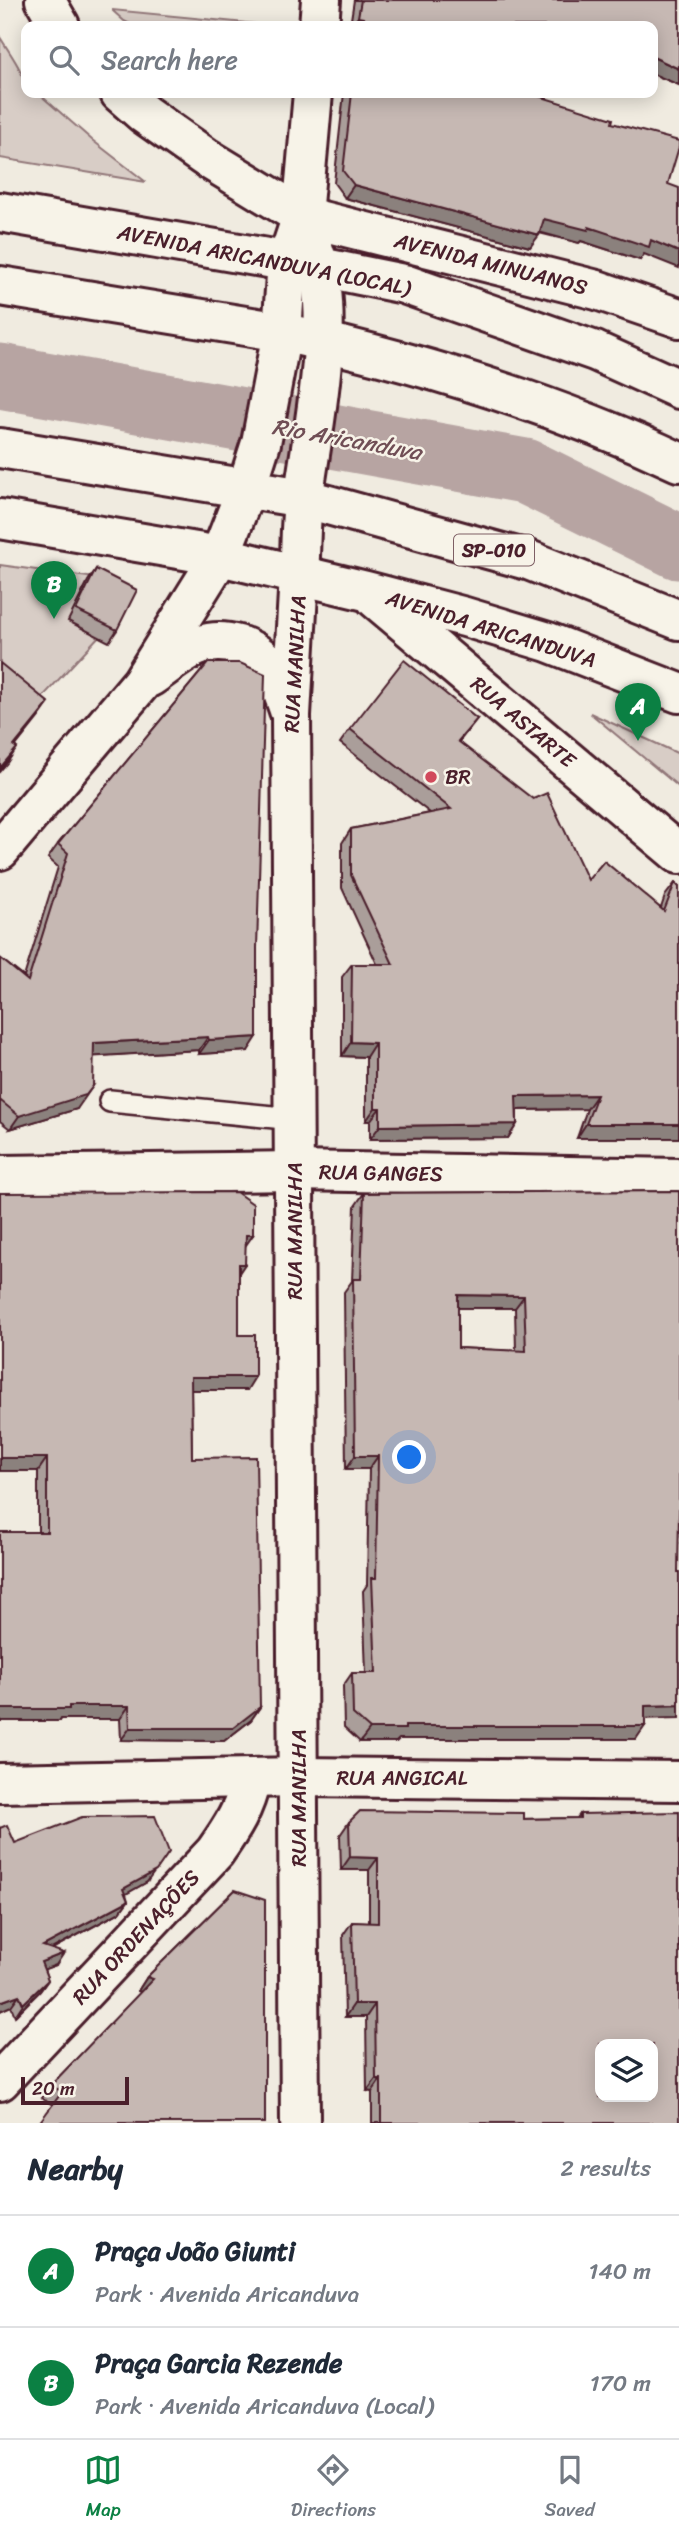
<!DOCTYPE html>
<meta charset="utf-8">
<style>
:root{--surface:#fff;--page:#f6f6f7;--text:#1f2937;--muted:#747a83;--line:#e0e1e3;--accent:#0b8043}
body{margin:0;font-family:Sriracha,sans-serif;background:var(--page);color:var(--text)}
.controls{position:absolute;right:21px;bottom:21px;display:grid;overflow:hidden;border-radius:14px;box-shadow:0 4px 18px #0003}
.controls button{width:63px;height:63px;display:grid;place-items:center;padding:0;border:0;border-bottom:2px solid var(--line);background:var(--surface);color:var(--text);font:35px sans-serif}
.scale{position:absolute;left:21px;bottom:18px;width:108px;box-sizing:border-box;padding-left:7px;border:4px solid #4a1f2b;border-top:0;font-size:19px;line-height:24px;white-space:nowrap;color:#4a1f2b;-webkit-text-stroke:5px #f7f3e8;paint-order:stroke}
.you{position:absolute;left:410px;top:1458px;width:24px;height:24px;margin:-18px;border:5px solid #fff;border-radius:50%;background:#1a73e8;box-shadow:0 0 0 10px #1a73e833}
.badge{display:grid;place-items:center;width:46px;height:46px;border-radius:50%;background:var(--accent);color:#fff;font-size:23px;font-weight:700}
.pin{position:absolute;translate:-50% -58px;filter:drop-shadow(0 2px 4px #0008)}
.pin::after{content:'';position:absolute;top:37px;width:24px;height:21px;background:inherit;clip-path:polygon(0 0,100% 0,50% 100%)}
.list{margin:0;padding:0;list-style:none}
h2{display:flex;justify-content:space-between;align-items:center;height:91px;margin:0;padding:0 28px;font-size:30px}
h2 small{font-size:23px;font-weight:400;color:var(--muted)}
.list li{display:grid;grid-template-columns:46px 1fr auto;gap:21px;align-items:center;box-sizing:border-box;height:112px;padding:0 28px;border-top:2px solid var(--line)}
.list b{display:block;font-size:26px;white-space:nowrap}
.list p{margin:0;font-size:23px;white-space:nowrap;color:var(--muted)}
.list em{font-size:23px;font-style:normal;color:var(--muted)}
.icon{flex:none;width:38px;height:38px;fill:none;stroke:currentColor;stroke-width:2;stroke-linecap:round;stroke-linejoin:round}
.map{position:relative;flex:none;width:679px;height:2123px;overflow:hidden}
.search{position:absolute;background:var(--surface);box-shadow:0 4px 18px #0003;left:21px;right:21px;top:21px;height:77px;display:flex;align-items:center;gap:18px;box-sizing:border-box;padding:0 24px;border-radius:14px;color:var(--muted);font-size:26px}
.sheet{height:315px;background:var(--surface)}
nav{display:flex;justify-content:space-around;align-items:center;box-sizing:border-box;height:98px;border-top:2px solid var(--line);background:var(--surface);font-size:19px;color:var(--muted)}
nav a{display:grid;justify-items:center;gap:4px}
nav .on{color:var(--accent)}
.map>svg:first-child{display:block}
.green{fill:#d8cdc6;stroke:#917678;stroke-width:2}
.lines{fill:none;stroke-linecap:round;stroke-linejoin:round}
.river{stroke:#b7a4a2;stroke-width:65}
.lane-casing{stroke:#4a1f2b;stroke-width:26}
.street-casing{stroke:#4a1f2b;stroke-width:44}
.secondary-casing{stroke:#4a1f2b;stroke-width:44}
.highway-casing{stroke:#4a1f2b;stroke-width:44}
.lane{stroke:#f7f3e8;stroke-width:21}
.street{stroke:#f7f3e8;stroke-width:38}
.secondary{stroke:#f7f3e8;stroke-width:38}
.highway{stroke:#f7f3e8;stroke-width:38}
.wall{fill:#aa9e9a;stroke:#4a1f2b;stroke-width:2;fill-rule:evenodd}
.shaded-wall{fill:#8b817d;stroke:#4a1f2b;stroke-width:2}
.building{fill:#c6b8b3;stroke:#4a1f2b;stroke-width:2;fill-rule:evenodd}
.poi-dot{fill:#d1495b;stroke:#f7f3e8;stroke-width:2.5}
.labels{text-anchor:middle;stroke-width:5;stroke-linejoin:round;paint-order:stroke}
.shield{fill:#f7f3e8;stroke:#7e5f64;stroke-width:2}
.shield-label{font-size:19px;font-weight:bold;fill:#4a1f2b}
.street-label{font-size:21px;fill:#4a1f2b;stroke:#f7f3e8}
.poi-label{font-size:21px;fill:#4a1f2b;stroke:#f7f3e8;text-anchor:start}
.water-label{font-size:23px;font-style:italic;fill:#704e55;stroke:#f7f3e8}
</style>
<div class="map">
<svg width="679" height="2123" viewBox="0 0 679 2123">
<rect width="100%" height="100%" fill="#f0ebe0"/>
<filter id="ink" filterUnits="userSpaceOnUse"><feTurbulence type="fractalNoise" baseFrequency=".0143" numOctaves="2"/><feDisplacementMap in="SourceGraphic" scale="14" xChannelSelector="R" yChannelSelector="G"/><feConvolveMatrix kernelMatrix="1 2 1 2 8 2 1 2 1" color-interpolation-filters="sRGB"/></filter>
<g filter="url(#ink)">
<g class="green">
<path d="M113,11v-1l144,14 -1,2h-122l-10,-5z"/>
<path d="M0,37c10,17 26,36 26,56h12l54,47 54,42 -146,-24z"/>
<path d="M0,565l103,14 -3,56 -62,67 -38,-31z"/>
<path d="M590,713l89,41v33z"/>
</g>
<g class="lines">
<path class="river" d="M0,376l525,95 154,76"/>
<g class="lane-casing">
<path id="lane" d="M110,1101l184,18"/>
</g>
<g class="street-casing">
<g id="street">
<path d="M45,0l15,26"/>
<path d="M120,93l24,21 61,43 97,59 295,74 82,28"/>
<path d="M299,575l-8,140 9,1408"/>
<path d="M150,677c14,-9 35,-28 51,-32 23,-8 53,1 68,21 10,13 15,29 20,44"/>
<path d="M0,850l141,-167 79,-127"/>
<path d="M0,1175l294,-4 385,7"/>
<path d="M0,1783l299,-6 380,4"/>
<path d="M0,2081l215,-229c17,-24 30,-44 36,-73"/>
</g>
</g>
<g class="secondary-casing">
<g id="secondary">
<path d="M319,26l2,-26"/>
<path d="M0,212l320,55 84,17 191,67 84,38"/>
<path d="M0,519l220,37 146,35 99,26 83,25 131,51"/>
<path d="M220,556l27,-69 14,-44 21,-111 5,-71 15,-45 11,-123"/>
<path d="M299,575c2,-27 1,-54 5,-81 10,-73 34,-179 8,-250"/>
<path d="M376,599l303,255"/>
</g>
</g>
<g class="highway-casing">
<g id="highway">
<path d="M0,286l282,46c136,30 271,71 397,130"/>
<path d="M0,448l303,50 228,63 148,59"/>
</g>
</g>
<use href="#lane" class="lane"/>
<use href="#street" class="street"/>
<use href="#secondary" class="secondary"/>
<use href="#highway" class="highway"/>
</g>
<g class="wall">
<path d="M354,0h325v85l-26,-11v-48h-303z"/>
<path d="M344,93h192l-1,2 77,28 32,131 -4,6 -59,-19 -2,2 -40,-10 -9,14 -185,-49 -11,-15z"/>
<path d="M96,569l21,61 -8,12 -41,-21 20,-40z"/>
<path d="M208,663l40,388 -49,3v-4l-105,6 -17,53 -67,20 -10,-8v-163l24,19 34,-110 -10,-9 10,-14z"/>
<path d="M477,719l-18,23 129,138 73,28 4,-12 10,-13 4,4v251h-102l10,-29 -70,1v14l-9,14 -138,1v-18h-4v-64l-24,-1v-79l10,-13h25l-35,-76v-45l9,-14 79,-16 -90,-70 10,-14z"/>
<path d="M679,1191v333h-1v48h1v146h-34l-9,21h-237l-3,3h-36l-16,-15 -1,-41 9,-13h14l-3,-82 4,-6 2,-116h-23l-2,-177 8,-11 3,-75 9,-13zM458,1308h57l1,43 -58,-3z"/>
<path d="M0,1193l245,53 -6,27v62l8,55h-56l1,68 68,249 -9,13 -27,21 -103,-1 -1,-21h-59l-1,2h-60v-189h38v-61h-38z"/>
<path d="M580,1814l99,309h-307v-31l-5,-1 -1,-74h-21l-2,-82 9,-13 17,1v-53h-28l-1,-35 9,-13 228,-4z"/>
<path d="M0,1828l15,15 132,39 -21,12 2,7 -8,11 -68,37 4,16 -12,4 4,11 -8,11 -25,25 -4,-10 -11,5z"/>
<path d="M235,1890l-182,215 -12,-7 10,-13 90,-93 -3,-1 9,-14z"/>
</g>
<g class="shaded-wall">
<path d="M358,17l6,1 -6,8h-7z"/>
<path d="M653,57l26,12v16l-26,-11z"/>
<path d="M354,185l185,50 -9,12 -185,-49z"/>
<path d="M544,219l107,21 28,12v16l-35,-14 -4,6 -59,-19 -2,2 -44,-12z"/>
<path d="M49,703l-10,14 -35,44 10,-15z"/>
<path d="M17,748l-10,15 -7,8v-3z"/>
<path d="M208,1037l-9,13 -115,7 10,-14z"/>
<path d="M257,1037l-9,14 -49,3 10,-14z"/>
<path d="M351,1042l24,1 -9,14 -24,-1z"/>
<path d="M93,1086l-16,23 -67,20 9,-13z"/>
<path d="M597,1095l-10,14 -80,1 9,-14z"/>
<path d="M375,1108h5l-10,13h-4z"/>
<path d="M517,1124l-9,14 -138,1 10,-13z"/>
<path d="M586,1124h93v14h-102z"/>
<path d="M246,1235h7l-9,13z"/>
<path d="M239,1264h6l-8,12z"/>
<path d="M458,1295l66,1 -9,12h-66z"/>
<path d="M191,1377h64l-8,13h-65z"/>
<path d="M355,1456h23l-9,13h-23z"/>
<path d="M0,1458h47l-9,13h-38z"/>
<path d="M679,1705v13l-43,1 9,-13z"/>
<path d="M69,1706h60l-9,13h-59l-1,2h-60v-12z"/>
<path d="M260,1707l-9,13 -27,21 -103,-1 9,-12z"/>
<path d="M405,1726h240l-9,13h-237l-3,3h-36l10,-13z"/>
<path d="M169,1852l-22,30 -32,18 8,-11z"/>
<path d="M350,1857l28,1 -9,12h-28z"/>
<path d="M128,1901l-8,11 -85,46 8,-12z"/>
<path d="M64,1953l-8,12 -24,9 9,-12z"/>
<path d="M147,1977l6,2 -10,13 -5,-1z"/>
<path d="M48,1980l-8,11 -25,25 8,-12z"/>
<path d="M19,1995l-8,11 -11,5v-9z"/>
<path d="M354,2004h21l-9,13h-21z"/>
<path d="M376,2079h5l-9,13 -5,-1z"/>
</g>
<g class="building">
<path d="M361,0h318v69l-26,-12v-31h-291l2,-8 -6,-1z"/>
<path d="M352,93h184l-1,2 78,24 -1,4 67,18v6l-11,37 11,4v64l-28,-12 -2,7 -60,-20 -1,3 -44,-11 -5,16 -185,-50 -11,-14z"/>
<path d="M96,569l41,21 -20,40 -41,-20z"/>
<path d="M404,660l73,59 -19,22 75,58 14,-6 41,87 16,-19 60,50 11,-28 4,4v237h-93l11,-29 -81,1 1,28 -137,2v-18h-5v-65l-24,-1 1,-78h41l-42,-89v-46l100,-20 -101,-80z"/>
<path d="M0,663l49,40 -35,43 3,2 -17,20z"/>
<path d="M208,663h32l25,11 -8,274v89l-48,3 -1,-3 -114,6 -1,43 -7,9 -67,21 -18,-15 -1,1v-144l28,23 40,-128 -10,-9z"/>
<path d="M679,1191v320l-1,61h1v133l-34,1v20h-240v3h-35l-17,-15 -1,-41h24l-4,-95h4l2,-122h-23l-2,-177h8l3,-86zM458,1295l66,1 2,55 -68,-3z"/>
<path d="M236,1192l17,12v31h-7l-1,29h-6v71h16v42h-64l1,81 64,-1 4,250 -27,21h-103l-1,-22h-60v3h-69v-177h47v-74h-47v-265z"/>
<path d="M360,1811l164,2v6l56,-1v-4l99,-2v311h-298v-44h-5l-1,-75h-21l-2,-82 26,1v-65l-28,-1 -1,-35zM600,2044h53v53h-53z"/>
<path d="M155,1816l14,36 -13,19 -33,18 5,12 -85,45 21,7 -23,9 7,18 -25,24 -4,-9 -19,7v-174l7,-3 8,18 67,-26z"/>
<path d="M235,1890l30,10v223h-226l23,-31 -11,-7 102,-106 -6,-2z"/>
</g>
</g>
<circle class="poi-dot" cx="431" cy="777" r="7"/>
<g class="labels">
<rect class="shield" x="454" y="534.5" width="80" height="31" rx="5"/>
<g class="shield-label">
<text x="494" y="557">SP-010</text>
</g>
<g class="street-label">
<text transform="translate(264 260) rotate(11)" y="7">AVENIDA ARICANDUVA (LOCAL)</text>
<text transform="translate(491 264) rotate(14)" y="7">AVENIDA MINUANOS</text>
<text transform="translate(491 629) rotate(17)" y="7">AVENIDA ARICANDUVA</text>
<text transform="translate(295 664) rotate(-87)" y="7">RUA MANILHA</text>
<text transform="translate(523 722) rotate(40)" y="7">RUA ASTARTE</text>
<text transform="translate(381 1173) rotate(1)" y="7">RUA GANGES</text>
<text transform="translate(295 1231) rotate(-90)" y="7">RUA MANILHA</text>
<text x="402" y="1785">RUA ANGICAL</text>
<text transform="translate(299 1798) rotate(-90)" y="7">RUA MANILHA</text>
<text transform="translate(136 1937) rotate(-47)" y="7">RUA ORDENAÇÕES</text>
</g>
<g class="poi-label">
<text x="445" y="784">BR</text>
</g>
<g class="water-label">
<text transform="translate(347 439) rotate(10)" y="8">Rio Aricanduva</text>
</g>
</g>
</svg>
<div class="controls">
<button><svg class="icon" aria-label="layers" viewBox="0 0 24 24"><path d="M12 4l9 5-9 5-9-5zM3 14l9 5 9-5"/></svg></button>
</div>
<div class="scale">20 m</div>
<div class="you"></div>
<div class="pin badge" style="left:638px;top:741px">A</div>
<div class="pin badge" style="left:54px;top:619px">B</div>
<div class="search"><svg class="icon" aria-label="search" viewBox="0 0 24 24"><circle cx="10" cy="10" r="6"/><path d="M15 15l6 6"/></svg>Search here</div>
</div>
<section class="sheet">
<h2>Nearby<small>2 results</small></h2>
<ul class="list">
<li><span class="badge">A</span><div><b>Praça João Giunti</b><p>Park · Avenida Aricanduva</p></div><em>140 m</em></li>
<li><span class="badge">B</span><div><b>Praça Garcia Rezende</b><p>Park · Avenida Aricanduva (Local)</p></div><em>170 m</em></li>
</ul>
</section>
<nav>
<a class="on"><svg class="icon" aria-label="map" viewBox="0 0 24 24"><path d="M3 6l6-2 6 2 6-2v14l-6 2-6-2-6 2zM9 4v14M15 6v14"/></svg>Map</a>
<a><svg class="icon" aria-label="directions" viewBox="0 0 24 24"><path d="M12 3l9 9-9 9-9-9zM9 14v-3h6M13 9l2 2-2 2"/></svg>Directions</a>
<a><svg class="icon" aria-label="saved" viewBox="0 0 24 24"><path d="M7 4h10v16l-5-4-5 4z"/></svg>Saved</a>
</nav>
